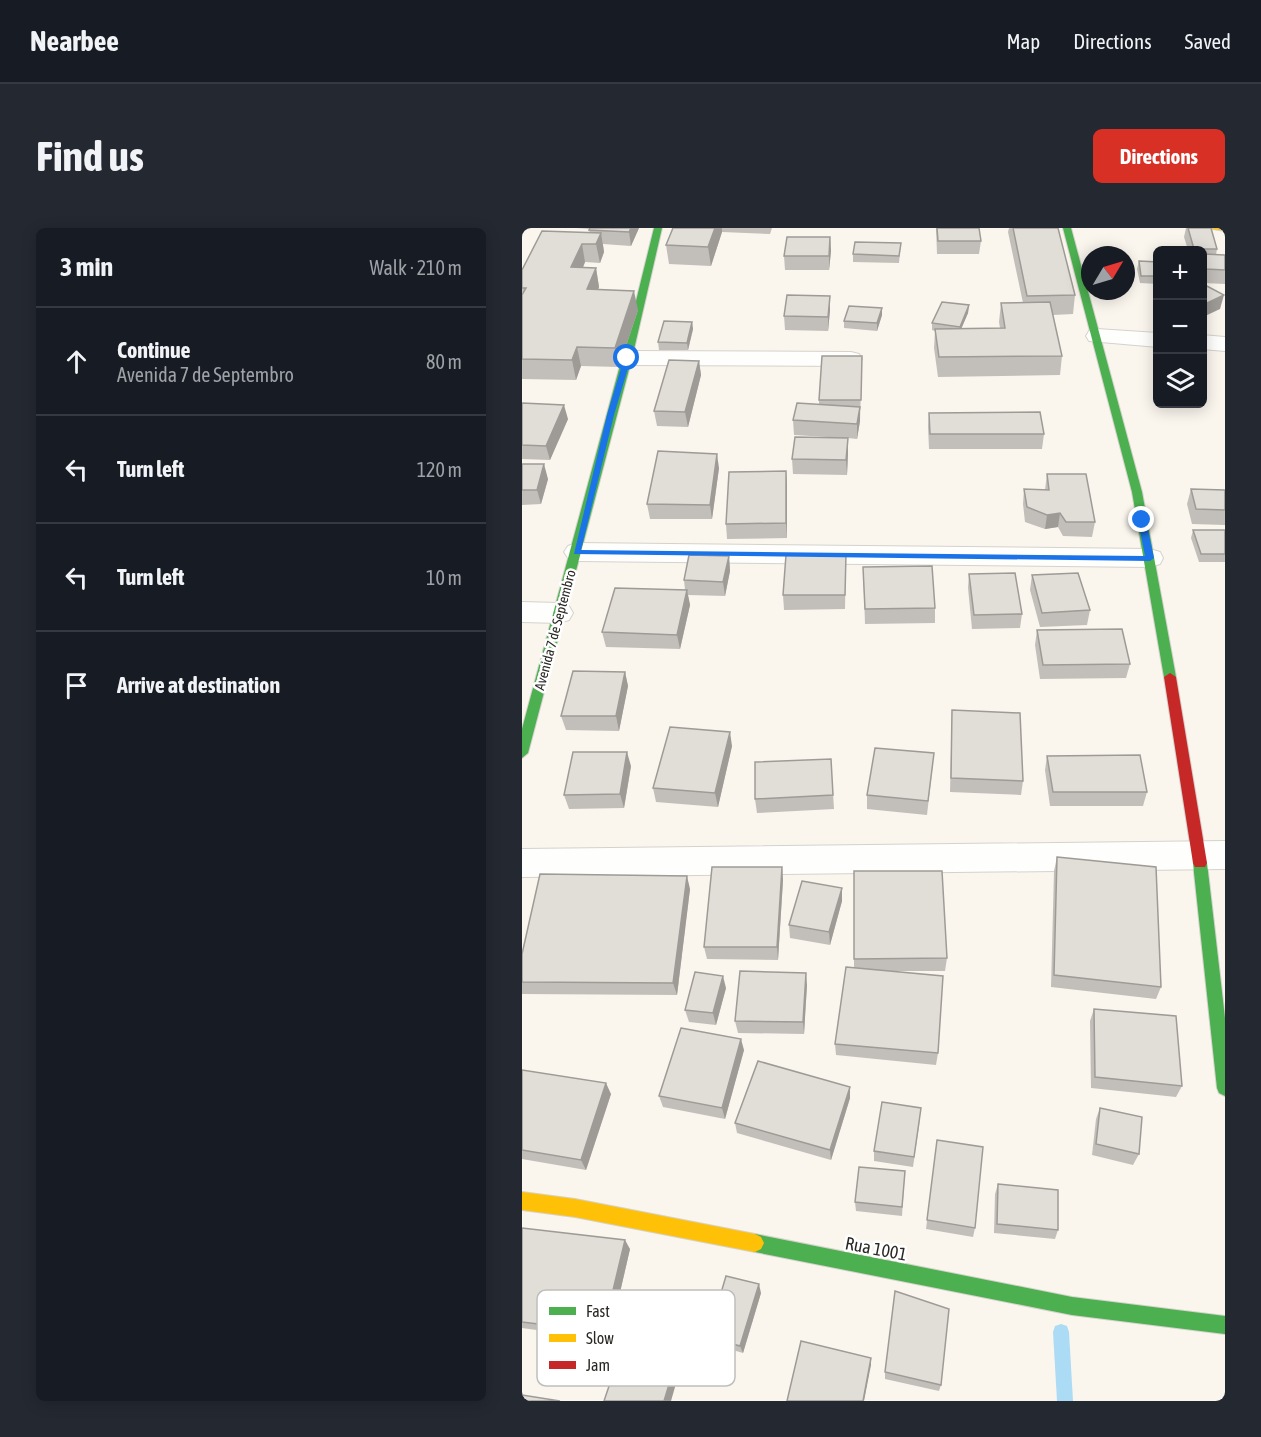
<!DOCTYPE html>
<meta charset="utf-8">
<style>
:root{--surface:#171b24;--page:#242831;--text:#f1f3f6;--muted:#9ea1a6;--line:#363941;--accent:#d93025}
body{margin:0;font-family:"Asap Condensed",sans-serif;background:var(--page);color:var(--text)}
.controls{position:absolute;right:18px;top:18px;display:grid;overflow:hidden;border-radius:9px;box-shadow:0 3px 15px #0003}
.controls button{width:54px;height:54px;display:grid;place-items:center;padding:0;border:0;border-bottom:2px solid var(--line);background:var(--surface);color:var(--text);font:30px sans-serif}
.compass{position:absolute;left:559px;top:18px;width:54px;height:54px;border-radius:50%;background:var(--surface);box-shadow:0 3px 15px #0003;rotate:52deg}
.stop{position:absolute;width:18px;height:18px;margin:-14px;border:4px solid #1a73e8;border-radius:50%;background:#fff}
.stop.end{background:#1a73e8;border-color:#fff;box-shadow:0 2px 6px #0008}
.list{margin:0;padding:0;list-style:none}
h2{display:flex;justify-content:space-between;align-items:center;height:78px;margin:0;padding:0 24px;font-size:26px}
h2 small{font-size:20px;font-weight:400;color:var(--muted)}
.list li{display:grid;grid-template-columns:39px 1fr auto;gap:18px;align-items:center;box-sizing:border-box;height:108px;padding:0 24px;border-top:2px solid var(--line)}
.list b{display:block;font-size:22px;white-space:nowrap}
.list p{margin:0;font-size:20px;white-space:nowrap;color:var(--muted)}
.list em{font-size:20px;font-style:normal;color:var(--muted)}
.icon{flex:none;width:33px;height:33px;fill:none;stroke:currentColor;stroke-width:2;stroke-linecap:round;stroke-linejoin:round}
.map{position:relative;flex:none;width:703px;height:1173px;overflow:hidden;border-radius:9px}
header{display:flex;align-items:center;gap:36px;box-sizing:border-box;height:84px;padding:0 30px;background:var(--surface);border-bottom:2px solid var(--line)}
header strong{font-size:28px}
nav{display:flex;gap:33px;margin-inline-start:auto;font-size:21px}
.intro{display:flex;align-items:center;justify-content:space-between;box-sizing:border-box;height:144px;padding:0 36px}
h1{margin:0;font-size:42px}
.button{padding:15px 27px;border-radius:9px;background:var(--accent);color:#fff;font-size:21px;font-weight:700}
main{display:flex;gap:36px;padding:0 36px}
aside{flex:1;background:var(--surface);border-radius:9px;box-shadow:0 3px 15px #0003}
.map>svg:first-child{display:block}
.lines{fill:none;stroke-linecap:round;stroke-linejoin:round}
.stream{fill:#acdbf5;fill-rule:evenodd}
.street-casing{stroke:#d5d2cc;stroke-width:2}
.fast-casing{stroke:#d5d2cc;stroke-width:2}
.slow-casing{stroke:#d5d2cc;stroke-width:2}
.jam-casing{stroke:#d5d2cc;stroke-width:2}
.street{fill:#fefefc;fill-rule:evenodd}
.fast{fill:#4caf50;fill-rule:evenodd}
.slow{fill:#ffc107;fill-rule:evenodd}
.jam{fill:#c62828;fill-rule:evenodd}
.wall{fill:#c2bfba}
.shaded-wall{fill:#9e9b97}
.building{fill:#e1ded8;stroke:#9e9b97;stroke-width:1.5}
.route{fill:#1a73e8}
.labels{text-anchor:middle;stroke-width:5;stroke-linejoin:round;paint-order:stroke}
.far-street-label{font-size:14px;fill:#2a2823;stroke:#fff}
.near-street-label{font-size:18px;fill:#2a2823;stroke:#fff}
.key{fill:#fff;stroke:#bfbebd;stroke-width:1.5}
.key-label{font-size:16px;fill:#2a2823}
</style>
<header>
<strong>Nearbee</strong>
<nav><a>Map</a><a>Directions</a><a>Saved</a></nav>
</header>
<div class="intro"><h1>Find us</h1><a class="button">Directions</a></div>
<main>
<aside>
<h2>3 min<small>Walk · 210 m</small></h2>
<ul class="list">
<li><svg class="icon" aria-label="ahead" viewBox="0 0 24 24"><path d="M12 20V5M6 11l6-6 6 6"/></svg><div><b>Continue</b><p>Avenida 7 de Septembro</p></div><em>80 m</em></li>
<li><svg class="icon" aria-label="left" viewBox="0 0 24 24"><path d="M17 20v-9H6M10 6l-5 5 5 5"/></svg><div><b>Turn left</b></div><em>120 m</em></li>
<li><svg class="icon" aria-label="left" viewBox="0 0 24 24"><path d="M17 20v-9H6M10 6l-5 5 5 5"/></svg><div><b>Turn left</b></div><em>10 m</em></li>
<li><svg class="icon" aria-label="arrive" viewBox="0 0 24 24"><path d="M6 21V4h12l-3 4 3 4H6"/></svg><div><b>Arrive at destination</b></div></li>
</ul>
</aside>
<div class="map">
<svg width="703" height="1173" viewBox="0 0 703 1173">
<rect width="100%" height="100%" fill="#faf6ee"/>
<g class="lines">
<path class="stream" d="M539,1096l6,2 2,6 4,69h-16l-4,-69 2,-6z"/>
<g class="street-casing">
<g id="street">
<path d="M575,101l61,4v14l-69,-6 -3,-5 3,-5z"/>
<path d="M680,107l23,2v14l-23,-2z"/>
<path d="M105,123l224,1 8,2 3,5 -3,5 -8,2 -224,-1 -8,-2 -3,-5 3,-5z"/>
<path d="M55,315l573,6 10,3 3,6 -3,6 -10,3 -573,-6 -9,-3 -4,-6 4,-6z"/>
<path d="M0,374l37,1 10,3 4,7 -4,7 -10,3 -37,-1z"/>
<path d="M703,613v28l-703,8v-28z"/>
</g>
</g>
<g class="fast-casing">
<g id="fast">
<path d="M132,0h8l-30,130 -104,395 -6,5v-29l100,-371z"/>
<path d="M541,0h8l71,264 34,185 -6,4 -6,-4 -32,-185z"/>
<path d="M678,629l5,2 2,4 18,155v78l-6,-3 -2,-5 -24,-225 2,-4z"/>
<path d="M233,1006l317,63 153,19v18l-153,-19 -317,-63 -6,-3 -3,-6 3,-6z"/>
</g>
</g>
<g class="slow-casing">
<g id="slow">
<path d="M685,0h18v3z"/>
<path d="M0,964l53,7 180,35 6,3 3,6 -3,6 -6,3 -180,-35 -53,-7z"/>
</g>
</g>
<g class="jam-casing">
<path id="jam" d="M648,445l6,4 31,186 -2,4h-10l-2,-4 -29,-186z"/>
</g>
<use href="#street" class="street"/>
<use href="#fast" class="fast"/>
<use href="#slow" class="slow"/>
<use href="#jam" class="jam"/>
</g>
<g class="wall">
<path d="M54,0h63l-8,18 -28,-2 1,8 -4,11 -15,-1 -2,6h13l3,19 -1,3 40,20 -19,57 -38,-1 -5,14 -54,-1v-109l67,-37 1,-4z"/>
<path d="M151,0h99l-2,6 -48,-2 -11,34 -42,-2 -3,-19z"/>
<path d="M414,0h43l2,13 -2,13h-42z"/>
<path d="M487,0h49l17,67 -2,19 -20,1 9,41 -2,19 -122,2 -4,-29 1,-17 -3,-1v-7l37,-18 -1,8 -7,16 39,-1 -1,-6 2,-19h22l-15,-71z"/>
<path d="M664,0h25l6,21 -1,6h9v29l-22,-1v-33h-15l-4,-13z"/>
<path d="M308,9l1,14 -2,19h-44l-1,-14z"/>
<path d="M379,15l-2,20 -46,-1v-8z"/>
<path d="M617,33l19,1v22l-18,-1 -3,-14z"/>
<path d="M360,80v7l-5,16 -33,-3v-7z"/>
<path d="M308,82l-2,21 -43,-1 -1,-14z"/>
<path d="M170,94l1,7 -5,21h-29l-1,-8z"/>
<path d="M340,128l-2,65 -3,18 -9,-1v15l-1,22 -54,-1 -1,-15 52,-21 -50,-3 -1,-15 26,-16v-4z"/>
<path d="M177,133l2,14 -13,52 -31,-1 -3,-15z"/>
<path d="M0,175l46,16 -18,41 -28,-1z"/>
<path d="M407,185l115,21 -2,15h-113l-1,-22z"/>
<path d="M0,236l26,15 -7,25 -19,1z"/>
<path d="M197,240l-7,51h-62l-3,-15z"/>
<path d="M264,243l1,14v53l-60,1 -1,-15z"/>
<path d="M525,246l48,48 -3,15 -29,-1 -5,-9 -13,2 -20,-7 -2,-18 1,-15 21,1z"/>
<path d="M669,261l34,1v35l-33,-1 -5,-20z"/>
<path d="M671,302h32v32h-26l-8,-24z"/>
<path d="M324,326l-1,55 -61,1 -1,-15z"/>
<path d="M207,328l1,15 -5,25 -37,-1 2,10 -10,44 -74,-2 -4,-15 83,-42 -1,-10z"/>
<path d="M341,339l72,41v15l-70,1z"/>
<path d="M447,346l53,40 -2,14 -48,1 -4,-41z"/>
<path d="M510,347l58,35 -3,15 -47,2 -10,-37z"/>
<path d="M515,402l93,34 -4,14 -86,1 -5,-34z"/>
<path d="M103,444l3,14 -9,45 -53,-1 -5,-14z"/>
<path d="M430,482l71,71 -2,14 -71,-3z"/>
<path d="M210,518l-14,61 -62,-5 -3,-14z"/>
<path d="M412,525l-7,62 -60,-6v-14z"/>
<path d="M525,528l100,36 -4,14h-93l-5,-36z"/>
<path d="M309,531l3,50 -77,4 -2,-14z"/>
<path d="M109,538l-7,42 -55,1 -5,-14z"/>
<path d="M535,629l104,130 -5,12 -105,-12 3,-116z"/>
<path d="M260,639l1,13 -5,80 -71,-1 -3,-12z"/>
<path d="M332,643l93,87 -2,13h-56l49,82 -2,12 -100,-10 -1,-11 19,-76z"/>
<path d="M320,660v13l-12,44 -40,-7 -1,-13z"/>
<path d="M168,661l-13,106 -155,-1v-40z"/>
<path d="M285,757l-3,49 -66,-1 -3,-12z"/>
<path d="M204,760l-10,37 -27,-3 -4,-12z"/>
<path d="M572,781l88,77 -6,11 -85,-9 -1,-67z"/>
<path d="M222,822l-19,69 -62,-12 -4,-11z"/>
<path d="M0,842l89,24 -25,76 -64,-11z"/>
<path d="M328,870l-19,62 -94,-27 -2,-10z"/>
<path d="M578,880l39,46 -6,11 -41,-10 4,-36z"/>
<path d="M398,891l-7,48 -39,-6v-10z"/>
<path d="M415,912l38,88 -2,9 -47,-8z"/>
<path d="M383,943l-3,45 -46,-5 -1,-9z"/>
<path d="M476,956l60,46 -3,9 -61,-6 1,-39z"/>
<path d="M0,1000l108,21 -21,91 -87,-12z"/>
<path d="M239,1065l-18,60 -31,-9 -4,-7z"/>
<path d="M363,1144l56,13 -2,6 -54,-12z"/>
</g>
<g class="shaded-wall">
<path d="M109,0h8l-8,18 -2,-14z"/>
<path d="M193,0h7v4l-11,34 -3,-19z"/>
<path d="M79,5l3,19 -4,11 -4,-19z"/>
<path d="M308,9l1,14 -2,19v-14z"/>
<path d="M60,16l3,18 -10,24 -4,-19z"/>
<path d="M74,40l3,19 -8,22 -4,-20z"/>
<path d="M112,63l4,19 -19,57 -4,-19z"/>
<path d="M702,67l-4,14 -17,8v-12z"/>
<path d="M308,68v14l-2,21v-14z"/>
<path d="M447,77l-1,8 -9,21 1,-7z"/>
<path d="M360,80v7l-5,16v-8z"/>
<path d="M170,94l1,7 -5,21 -1,-7z"/>
<path d="M55,119l4,19 -5,14 -4,-20z"/>
<path d="M177,133l2,14 -13,52 -3,-15z"/>
<path d="M42,177l4,14 -18,41 -4,-14z"/>
<path d="M338,179v14l-3,18v-15z"/>
<path d="M326,210v15l-1,22 -1,-15z"/>
<path d="M195,226l2,14 -7,51 -2,-14z"/>
<path d="M22,236l4,15 -7,25 -4,-14z"/>
<path d="M264,243l1,14v53l-1,-15z"/>
<path d="M538,285l-2,14 -13,2 2,-14z"/>
<path d="M207,328l1,15 -5,25 -2,-14z"/>
<path d="M165,362l3,15 -10,44 -3,-14z"/>
<path d="M103,444l3,14 -9,45 -3,-15z"/>
<path d="M208,504l2,14 -14,61 -3,-14z"/>
<path d="M105,524l4,14 -7,42 -4,-14z"/>
<path d="M260,639l1,13 -5,80 -1,-13z"/>
<path d="M165,648l3,13 -13,106 -4,-12z"/>
<path d="M320,660v13l-12,44 -1,-13z"/>
<path d="M284,745l1,12 -3,49 -1,-12z"/>
<path d="M201,748l3,12 -10,37 -3,-12z"/>
<path d="M219,811l3,11 -19,69 -3,-11z"/>
<path d="M84,855l5,11 -25,76 -5,-10z"/>
<path d="M328,859v11l-19,62 -1,-10z"/>
<path d="M103,1012l5,9 -21,91 -6,-8z"/>
<path d="M237,1056l2,9 -18,60 -3,-7z"/>
<path d="M162,1107l4,7 -17,59h-7z"/>
<path d="M349,1130v7l-7,36h-1z"/>
</g>
<g class="building">
<path d="M68,0h41l-2,4 -40,-2z"/>
<path d="M151,0h42l-7,19 -42,-2z"/>
<path d="M415,0h42l2,13h-43z"/>
<path d="M491,0h45l17,67 -48,1z"/>
<path d="M666,0h23l6,21h-23z"/>
<path d="M20,3l59,2 -5,11h-14l-11,23 25,1 -9,21 47,2 -19,57 -38,-1 -5,13 -50,-1v-64l4,-7h-4v-18z"/>
<path d="M265,9h43l-1,19h-45z"/>
<path d="M333,14l46,1 -2,13 -46,-2z"/>
<path d="M681,26l22,1v15l-19,-1z"/>
<path d="M617,33l19,1v14h-17z"/>
<path d="M681,56l21,11 -21,10z"/>
<path d="M265,67l43,1 -2,21 -44,-1z"/>
<path d="M420,74l27,3 -9,22 -28,-4z"/>
<path d="M528,74l12,54 -123,1 -4,-28 70,-1 -4,-25z"/>
<path d="M327,78l33,2 -5,15 -33,-2z"/>
<path d="M142,93l28,1 -5,21 -29,-1z"/>
<path d="M300,128h40l-1,44h-42z"/>
<path d="M147,132l30,1 -14,51 -31,-1z"/>
<path d="M0,175l42,2 -18,41 -24,-1z"/>
<path d="M275,175l63,4 -3,17 -64,-4z"/>
<path d="M518,184l4,22h-114l-1,-21z"/>
<path d="M273,209l53,1 -2,22 -54,-1z"/>
<path d="M136,223l59,3 -7,51 -63,-1z"/>
<path d="M0,236h22l-7,26h-15z"/>
<path d="M264,243v52l-60,1 3,-52z"/>
<path d="M525,246h39l9,48h-29l-6,-9 -13,2 -20,-8 -3,-18 25,1z"/>
<path d="M669,261l34,1v20l-29,-1z"/>
<path d="M671,302h32v24h-24z"/>
<path d="M324,326l-1,41h-62l3,-40z"/>
<path d="M167,327l40,1 -6,26 -39,-2z"/>
<path d="M410,338l3,42 -70,1 -2,-42z"/>
<path d="M493,345l7,41 -48,1 -5,-41z"/>
<path d="M556,345l12,37 -48,3 -10,-38z"/>
<path d="M93,360l72,2 -10,45 -75,-3z"/>
<path d="M600,401l8,35 -87,1 -6,-35z"/>
<path d="M51,443l52,1 -9,44h-55z"/>
<path d="M430,482l68,3 3,68 -72,-3z"/>
<path d="M148,499l60,5 -15,61 -62,-5z"/>
<path d="M353,520l59,5 -6,48 -61,-6z"/>
<path d="M51,524h54l-7,42 -56,1z"/>
<path d="M618,527l7,37h-94l-6,-36z"/>
<path d="M309,531l2,36 -78,4v-37z"/>
<path d="M535,629l99,10 5,120 -107,-12z"/>
<path d="M190,639h70l-5,80h-73z"/>
<path d="M332,643h88l5,87 -93,1z"/>
<path d="M18,646l147,2 -14,107 -151,-1v-28z"/>
<path d="M280,653l40,7 -13,44 -40,-7z"/>
<path d="M324,739l97,9 -5,77 -103,-9z"/>
<path d="M218,743l66,2 -3,49 -68,-1z"/>
<path d="M173,744l28,4 -10,37 -28,-3z"/>
<path d="M572,781l82,7 6,70 -87,-9z"/>
<path d="M159,800l60,11 -19,69 -63,-12z"/>
<path d="M236,833l92,26 -20,63 -95,-27z"/>
<path d="M0,842l84,13 -25,77 -59,-10z"/>
<path d="M360,874l39,6 -7,49 -40,-6z"/>
<path d="M578,880l42,9 -3,37 -43,-10z"/>
<path d="M415,912l46,7 -8,81 -48,-8z"/>
<path d="M337,939l46,4 -3,36 -47,-5z"/>
<path d="M476,956l60,6v40l-61,-6z"/>
<path d="M0,1000l103,12 -22,92 -81,-10z"/>
<path d="M204,1048l33,8 -19,62 -32,-9z"/>
<path d="M373,1063l54,18 -8,76 -56,-13z"/>
<path d="M109,1093l53,14 -20,66h-60z"/>
<path d="M279,1113l70,17 -8,43h-76z"/>
<path d="M0,1167l38,6h-38z"/>
</g>
<path class="route" d="M105,129l4,1 -17,57 -33,135 564,6 -7,-36 4,-3 4,3 8,38 -4,3 -576,-7 33,-139 17,-57z"/>
<g class="labels">
<g class="far-street-label">
<text transform="translate(33 402) rotate(-75)" y="5">Avenida 7 de Septembro</text>
</g>
<g class="near-street-label">
<text transform="translate(354 1021) rotate(11)" y="6">Rua 1001</text>
</g>
</g>
<rect x="15" y="1062" width="198" height="96" rx="9" class="key"/>
<rect x="27" y="1079" width="27" height="8" fill="#4caf50"/>
<rect x="27" y="1106" width="27" height="8" fill="#ffc107"/>
<rect x="27" y="1133" width="27" height="8" fill="#c62828"/>
<g class="key-label">
<text x="64" y="1089">Fast</text>
<text x="64" y="1116">Slow</text>
<text x="64" y="1143">Jam</text>
</g>
</svg>
<div class="controls">
<button>+</button>
<button>−</button>
<button><svg class="icon" aria-label="layers" viewBox="0 0 24 24"><path d="M12 4l9 5-9 5-9-5zM3 14l9 5 9-5"/></svg></button>
</div>
<svg class="compass" viewBox="-18 -18 36 36"><path d="M0-13l5 13h-10z" fill="#e53935"/><path d="M0 13l5-13h-10z" fill="#9ea1a6"/></svg>
<div class="stop" style="left:105px;top:130px"></div>
<div class="stop end" style="left:620px;top:292px"></div>
</div>
</main>
